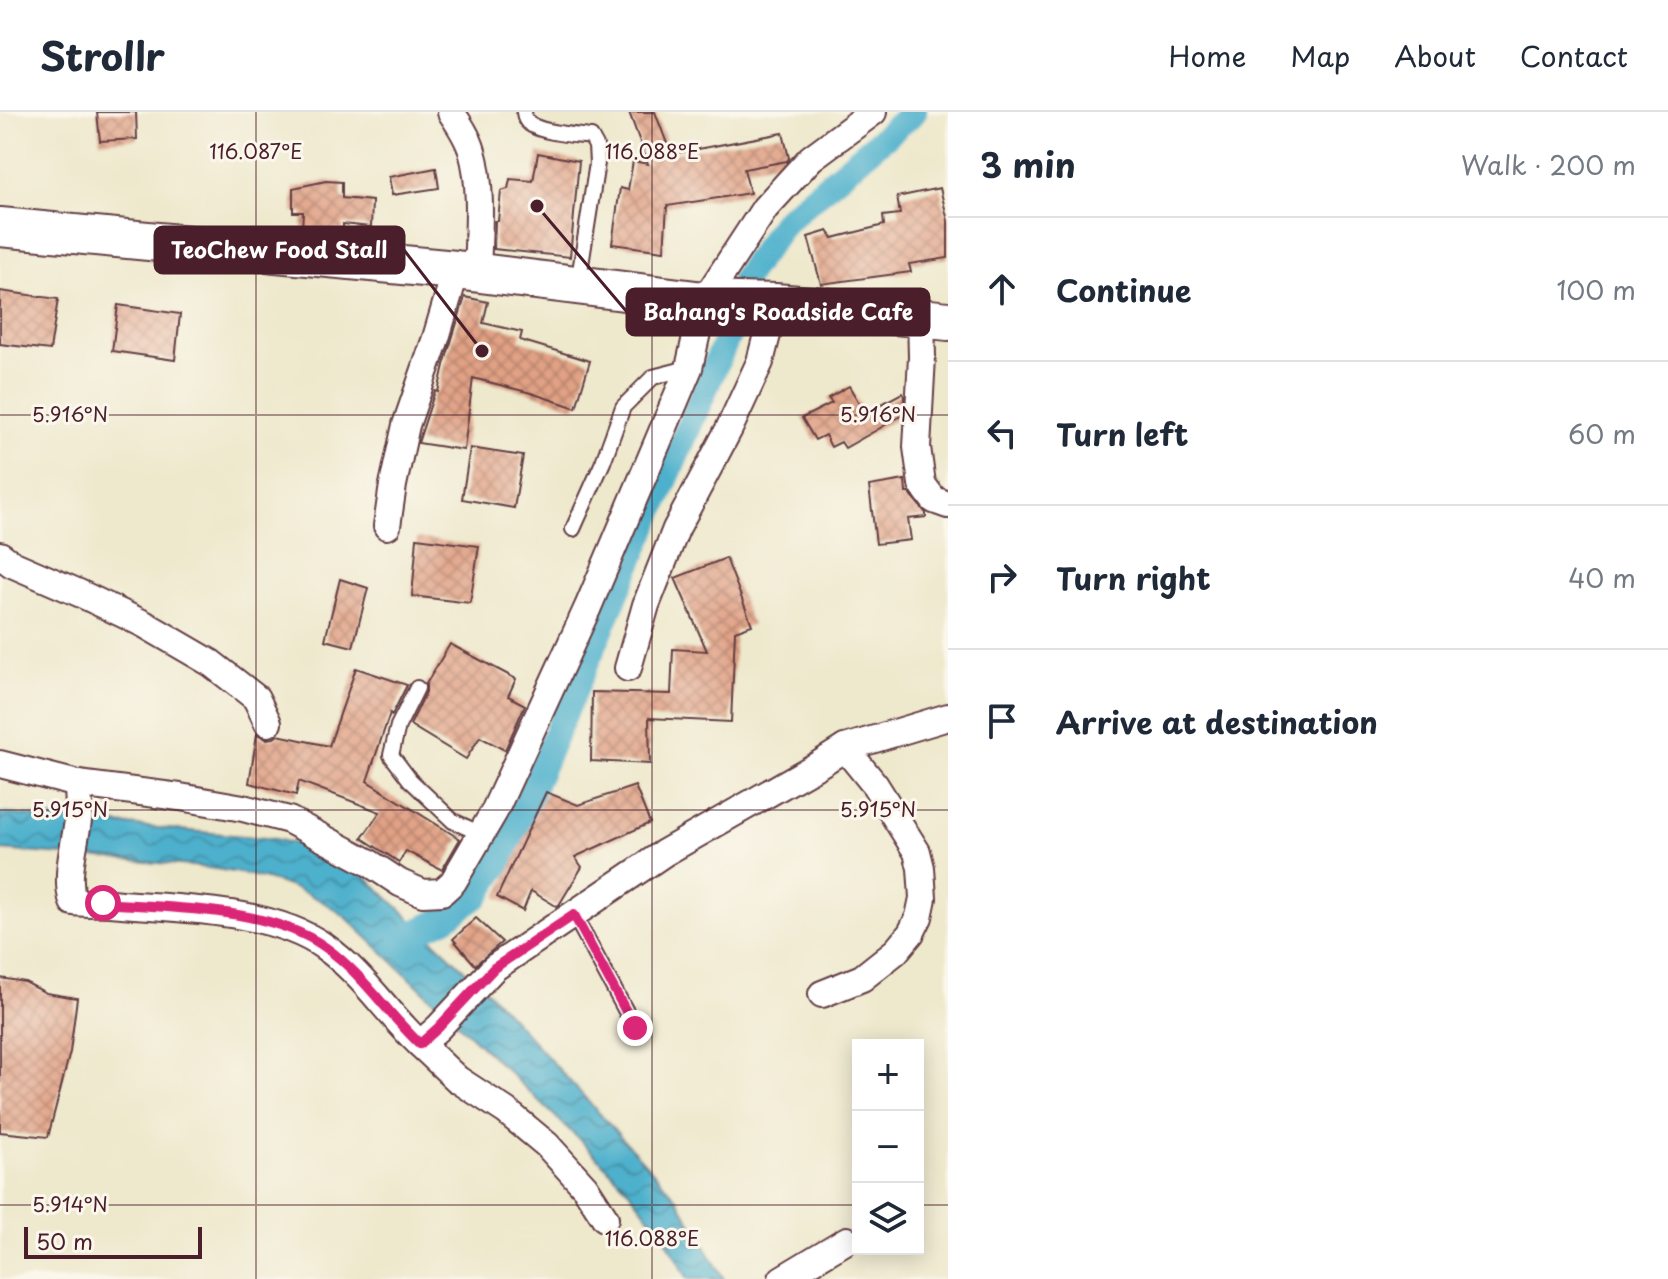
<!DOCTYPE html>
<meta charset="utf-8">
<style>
:root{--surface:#fff;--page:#f6f6f7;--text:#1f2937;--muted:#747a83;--line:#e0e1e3}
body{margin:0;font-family:"Playpen Sans",sans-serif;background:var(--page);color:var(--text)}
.controls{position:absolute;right:24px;bottom:24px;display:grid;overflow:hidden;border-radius:0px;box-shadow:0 4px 20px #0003}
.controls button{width:72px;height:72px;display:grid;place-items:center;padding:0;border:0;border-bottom:2px solid var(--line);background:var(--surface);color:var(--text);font:40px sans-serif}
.scale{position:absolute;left:24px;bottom:20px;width:178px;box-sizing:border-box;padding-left:8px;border:4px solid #4a1f2b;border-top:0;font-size:22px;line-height:28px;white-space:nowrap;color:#4a1f2b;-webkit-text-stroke:6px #fbf7ec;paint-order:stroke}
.stop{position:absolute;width:24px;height:24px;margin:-18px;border:6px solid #db2777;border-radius:50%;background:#fff}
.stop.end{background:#db2777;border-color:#fff;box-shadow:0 2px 8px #0008}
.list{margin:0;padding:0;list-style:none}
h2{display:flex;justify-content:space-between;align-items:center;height:104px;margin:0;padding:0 32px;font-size:34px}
h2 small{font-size:26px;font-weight:400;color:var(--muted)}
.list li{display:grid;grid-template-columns:52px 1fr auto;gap:24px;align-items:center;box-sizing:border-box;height:144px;padding:0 32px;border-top:2px solid var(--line)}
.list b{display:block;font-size:30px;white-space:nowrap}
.list em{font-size:26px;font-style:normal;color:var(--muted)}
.icon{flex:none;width:44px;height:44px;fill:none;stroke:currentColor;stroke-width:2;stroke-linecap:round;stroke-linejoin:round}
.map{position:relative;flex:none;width:948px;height:1167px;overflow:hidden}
header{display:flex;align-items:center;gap:48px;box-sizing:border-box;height:112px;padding:0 40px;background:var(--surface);border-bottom:2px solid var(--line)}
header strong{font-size:38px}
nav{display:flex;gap:44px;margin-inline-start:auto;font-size:28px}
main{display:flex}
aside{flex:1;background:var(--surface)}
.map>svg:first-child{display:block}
.water{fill:url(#water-waves);stroke:#4c687c;stroke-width:2}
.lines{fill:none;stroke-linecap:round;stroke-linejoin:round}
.canal{stroke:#4db0cc;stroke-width:26}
.building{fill:url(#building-cross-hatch)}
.lane-casing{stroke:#633d43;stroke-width:18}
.street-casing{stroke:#633d43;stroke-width:30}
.secondary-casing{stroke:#633d43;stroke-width:42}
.lane{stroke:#fff;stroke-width:14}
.street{stroke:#fff;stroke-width:26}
.secondary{stroke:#fff;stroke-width:38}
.route{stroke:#db2777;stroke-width:10}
.ticks{fill:none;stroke:#4a1f2b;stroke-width:2;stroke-opacity:0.45}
.ticks-label{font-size:20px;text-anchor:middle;fill:#4a1f2b;stroke:#fbf7ec;stroke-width:6;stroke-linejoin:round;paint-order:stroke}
.leader{fill:none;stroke:#4a1f2b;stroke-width:3}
.callout-dot{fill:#4a1f2b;stroke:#fbf7ec;stroke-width:3}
.callout{fill:#4a1f2b;stroke:#4a1f2b;stroke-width:3}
.callout-label{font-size:22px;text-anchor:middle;font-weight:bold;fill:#fff}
</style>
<header>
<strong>Strollr</strong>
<nav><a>Home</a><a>Map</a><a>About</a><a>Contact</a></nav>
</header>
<main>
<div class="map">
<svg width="948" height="1167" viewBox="0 0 948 1167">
<defs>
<pattern id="water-waves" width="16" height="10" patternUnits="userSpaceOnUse" patternTransform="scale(2)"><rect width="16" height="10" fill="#4db0cc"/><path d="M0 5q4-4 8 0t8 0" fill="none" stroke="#428fa6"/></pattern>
<pattern id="building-cross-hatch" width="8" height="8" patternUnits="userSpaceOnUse" patternTransform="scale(2)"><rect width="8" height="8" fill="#e1a185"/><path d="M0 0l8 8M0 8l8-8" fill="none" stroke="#b8836d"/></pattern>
</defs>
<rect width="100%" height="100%" fill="#fbf7ec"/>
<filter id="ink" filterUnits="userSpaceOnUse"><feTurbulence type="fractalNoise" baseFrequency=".0125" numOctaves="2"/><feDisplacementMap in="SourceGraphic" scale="16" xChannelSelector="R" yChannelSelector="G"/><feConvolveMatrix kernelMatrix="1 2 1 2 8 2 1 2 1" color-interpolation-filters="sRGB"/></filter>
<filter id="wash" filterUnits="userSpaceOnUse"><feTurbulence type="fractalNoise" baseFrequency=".006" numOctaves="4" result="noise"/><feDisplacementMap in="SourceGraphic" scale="32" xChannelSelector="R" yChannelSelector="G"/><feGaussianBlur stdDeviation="1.8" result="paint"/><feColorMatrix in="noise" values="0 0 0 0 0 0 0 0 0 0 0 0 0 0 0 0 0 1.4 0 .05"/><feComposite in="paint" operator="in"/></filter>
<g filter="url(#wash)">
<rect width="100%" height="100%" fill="#eee8cc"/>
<path class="water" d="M0,701l275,26 26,6 35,12 28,18 124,117 188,205 48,82h-36l-26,-46 -35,-45 -46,-47 -233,-222c-59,-48 -141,-52 -214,-58 -45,-4 -89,-8 -134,-11z"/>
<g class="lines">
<path class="canal" d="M402,827l44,-21 31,-22 25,-38 229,-529 14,-52 39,-55 130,-110"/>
</g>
<g id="blocks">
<g class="building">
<path d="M97,0h39l1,27 -37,2z"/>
<path d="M629,0h26l16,42 112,-21 6,25 -2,3 -43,8 6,24 -83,13 -3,45 -52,-7 8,-56 8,2 5,-29 15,3z"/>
<path d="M538,41l41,8 -9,96 -76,-8 1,-28h3l3,-30 7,-2 2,-10 23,2z"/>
<path d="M436,56l3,20 -47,7 -3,-18z"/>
<path d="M326,69l16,1v16l30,3 -1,26 -28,-3v7l-41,-2 1,-17h-10v-24z"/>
<path d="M940,76l8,33v37l-39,6 2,8 -90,12 -13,-47 20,-6 5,7 51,-13 -1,-9 17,-2 -3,-17z"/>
<path d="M0,179l58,8 -8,51 -50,-6z"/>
<path d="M465,185l23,5 -5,21 39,9 -2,8 70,21 -14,47 -45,-15 -58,-15 -9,72 -46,-7 17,-52 3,1 6,-27z"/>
<path d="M118,193l62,9 -5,46 -63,-9z"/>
<path d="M849,274l16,27 37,-20 2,3 -1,19 -58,33 -4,-6 -10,5 -6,-12 -10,5 -13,-22 30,-15 -4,-5z"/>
<path d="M470,336l53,8 -9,52 -52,-9z"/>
<path d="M905,368l1,13h3l17,20v4l-18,2 3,21 -35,4 -7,-58z"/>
<path d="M417,426l62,8 -9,57 -58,-7z"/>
<path d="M726,446l26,67 -17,6 -4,91 -82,-4 1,46 -59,-3 1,-69 79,2 2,-45 34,2 -32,-73z"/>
<path d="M340,467l28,9 -15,59 -28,-7z"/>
<path d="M450,532l66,35 -8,17 17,9 -20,45 -25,-13 -14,22 -56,-34 16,-33v-8z"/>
<path d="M356,556l51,17 -15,30 -2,-2 -23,68 93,58 -18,31 -36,-19 -7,11 -37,-24 18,-26 -81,-31 -3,14 -47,-12 8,-49 9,5 8,-1 4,-3 51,11z"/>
<path d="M635,674l15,37 -75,34 7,10 -23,38 -3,1 -25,-15 -8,20 -26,-14 49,-105 32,13z"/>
<path d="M476,806l26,24 -27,23 -22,-26z"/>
<path d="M0,866l25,4 21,11 31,5 -7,54 -22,85 -48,-5z"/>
</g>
</g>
</g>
<g filter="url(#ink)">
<use href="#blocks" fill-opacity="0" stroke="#633d43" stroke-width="2"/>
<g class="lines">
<g class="lane-casing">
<g id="lane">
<path d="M524,0c1,6 1,8 6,12 12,9 46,11 61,13l5,9 1,17 -19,121"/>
<path d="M573,417l30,-67 20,-55 30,-30 35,-9"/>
<path d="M417,576l-19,38 -7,29 19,25 43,41 28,13"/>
<path d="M574,803l61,113"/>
</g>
</g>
<g class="street-casing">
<g id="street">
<path d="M451,0c8,12 17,25 21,39 11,37 6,84 5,122"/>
<path d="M921,206l1,39 -5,90 5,37 12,16 14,5"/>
<path d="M387,414l6,-41 13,-60 30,-87 20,-68"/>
<path d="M0,443l12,9 67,29 65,31 67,39 45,35 12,25"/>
<path d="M628,556l18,-63 30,-76 53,-100 31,-67 15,-59"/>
<path d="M0,652l78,20 102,13 63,11 46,12 79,42 32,21 23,10 19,-1 11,-10 41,-70 94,-205 101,-239 15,-67 61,-93 46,-50 62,-46"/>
<path d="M78,672c0,9 1,18 1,27 -2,30 -15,61 -6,91 13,2 24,0 37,1 65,6 161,5 215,44 37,26 62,66 95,97l18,-16 56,-60 170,-115 154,-88 27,-17 103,-31"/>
<path d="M822,882l40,-16 34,-27 15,-18 8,-16 4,-19 -2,-30 -4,-16 -42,-67 -30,-37"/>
<path d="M420,932l37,35 49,32 41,34 38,42 20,31"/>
<path d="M782,1167l65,-39"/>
</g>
</g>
<g class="secondary-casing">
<path id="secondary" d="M0,115l456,43 248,31 71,2 48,4 125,14"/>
</g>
<use href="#lane" class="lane"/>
<use href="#street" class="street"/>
<use href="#secondary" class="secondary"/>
</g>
</g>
<g class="lines" filter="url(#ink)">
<path class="route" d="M103,791c67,5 166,4 222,44 37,26 62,66 95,97l18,-16 56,-60 80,-53 61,113"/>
</g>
<path class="ticks" d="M256,0v1167M652,0v1167M0,303h948M0,698h948M0,1093h858M918,1093h30"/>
<g class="ticks-label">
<text x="256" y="47">116.087°E</text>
<text x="652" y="47">116.088°E</text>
<text x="70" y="310">5.916°N</text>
<text x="878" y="310">5.916°N</text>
<text x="70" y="705">5.915°N</text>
<text x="878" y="705">5.915°N</text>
<text x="70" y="1100">5.914°N</text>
<text x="652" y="1134">116.088°E</text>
</g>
<path class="leader" d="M482 239L404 138M537 94L627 200"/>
<g class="callout-dot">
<circle cx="482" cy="239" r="8"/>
<circle cx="537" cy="94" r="8"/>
</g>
<g class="callout">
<rect x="155" y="115" width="249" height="46" rx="8"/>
<rect x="627" y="177" width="302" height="46" rx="8"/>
</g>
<g class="callout-label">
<text x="279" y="146">TeoChew Food Stall</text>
<text x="778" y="208">Bahang's Roadside Cafe</text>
</g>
</svg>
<div class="controls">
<button>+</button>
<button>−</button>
<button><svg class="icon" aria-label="layers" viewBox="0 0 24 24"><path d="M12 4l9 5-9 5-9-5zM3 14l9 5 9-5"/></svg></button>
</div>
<div class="scale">50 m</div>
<div class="stop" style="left:103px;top:791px"></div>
<div class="stop end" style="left:635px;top:916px"></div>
</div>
<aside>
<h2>3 min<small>Walk · 200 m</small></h2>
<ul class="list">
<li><svg class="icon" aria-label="ahead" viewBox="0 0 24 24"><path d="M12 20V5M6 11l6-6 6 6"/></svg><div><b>Continue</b></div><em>100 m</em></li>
<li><svg class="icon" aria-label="left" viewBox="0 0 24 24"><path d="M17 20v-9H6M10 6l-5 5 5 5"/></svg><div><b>Turn left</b></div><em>60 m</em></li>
<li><svg class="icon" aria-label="right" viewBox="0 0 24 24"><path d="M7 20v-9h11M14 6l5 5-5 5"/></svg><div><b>Turn right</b></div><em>40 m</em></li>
<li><svg class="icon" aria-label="arrive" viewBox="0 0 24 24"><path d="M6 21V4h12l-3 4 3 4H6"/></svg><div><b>Arrive at destination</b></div></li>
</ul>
</aside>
</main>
